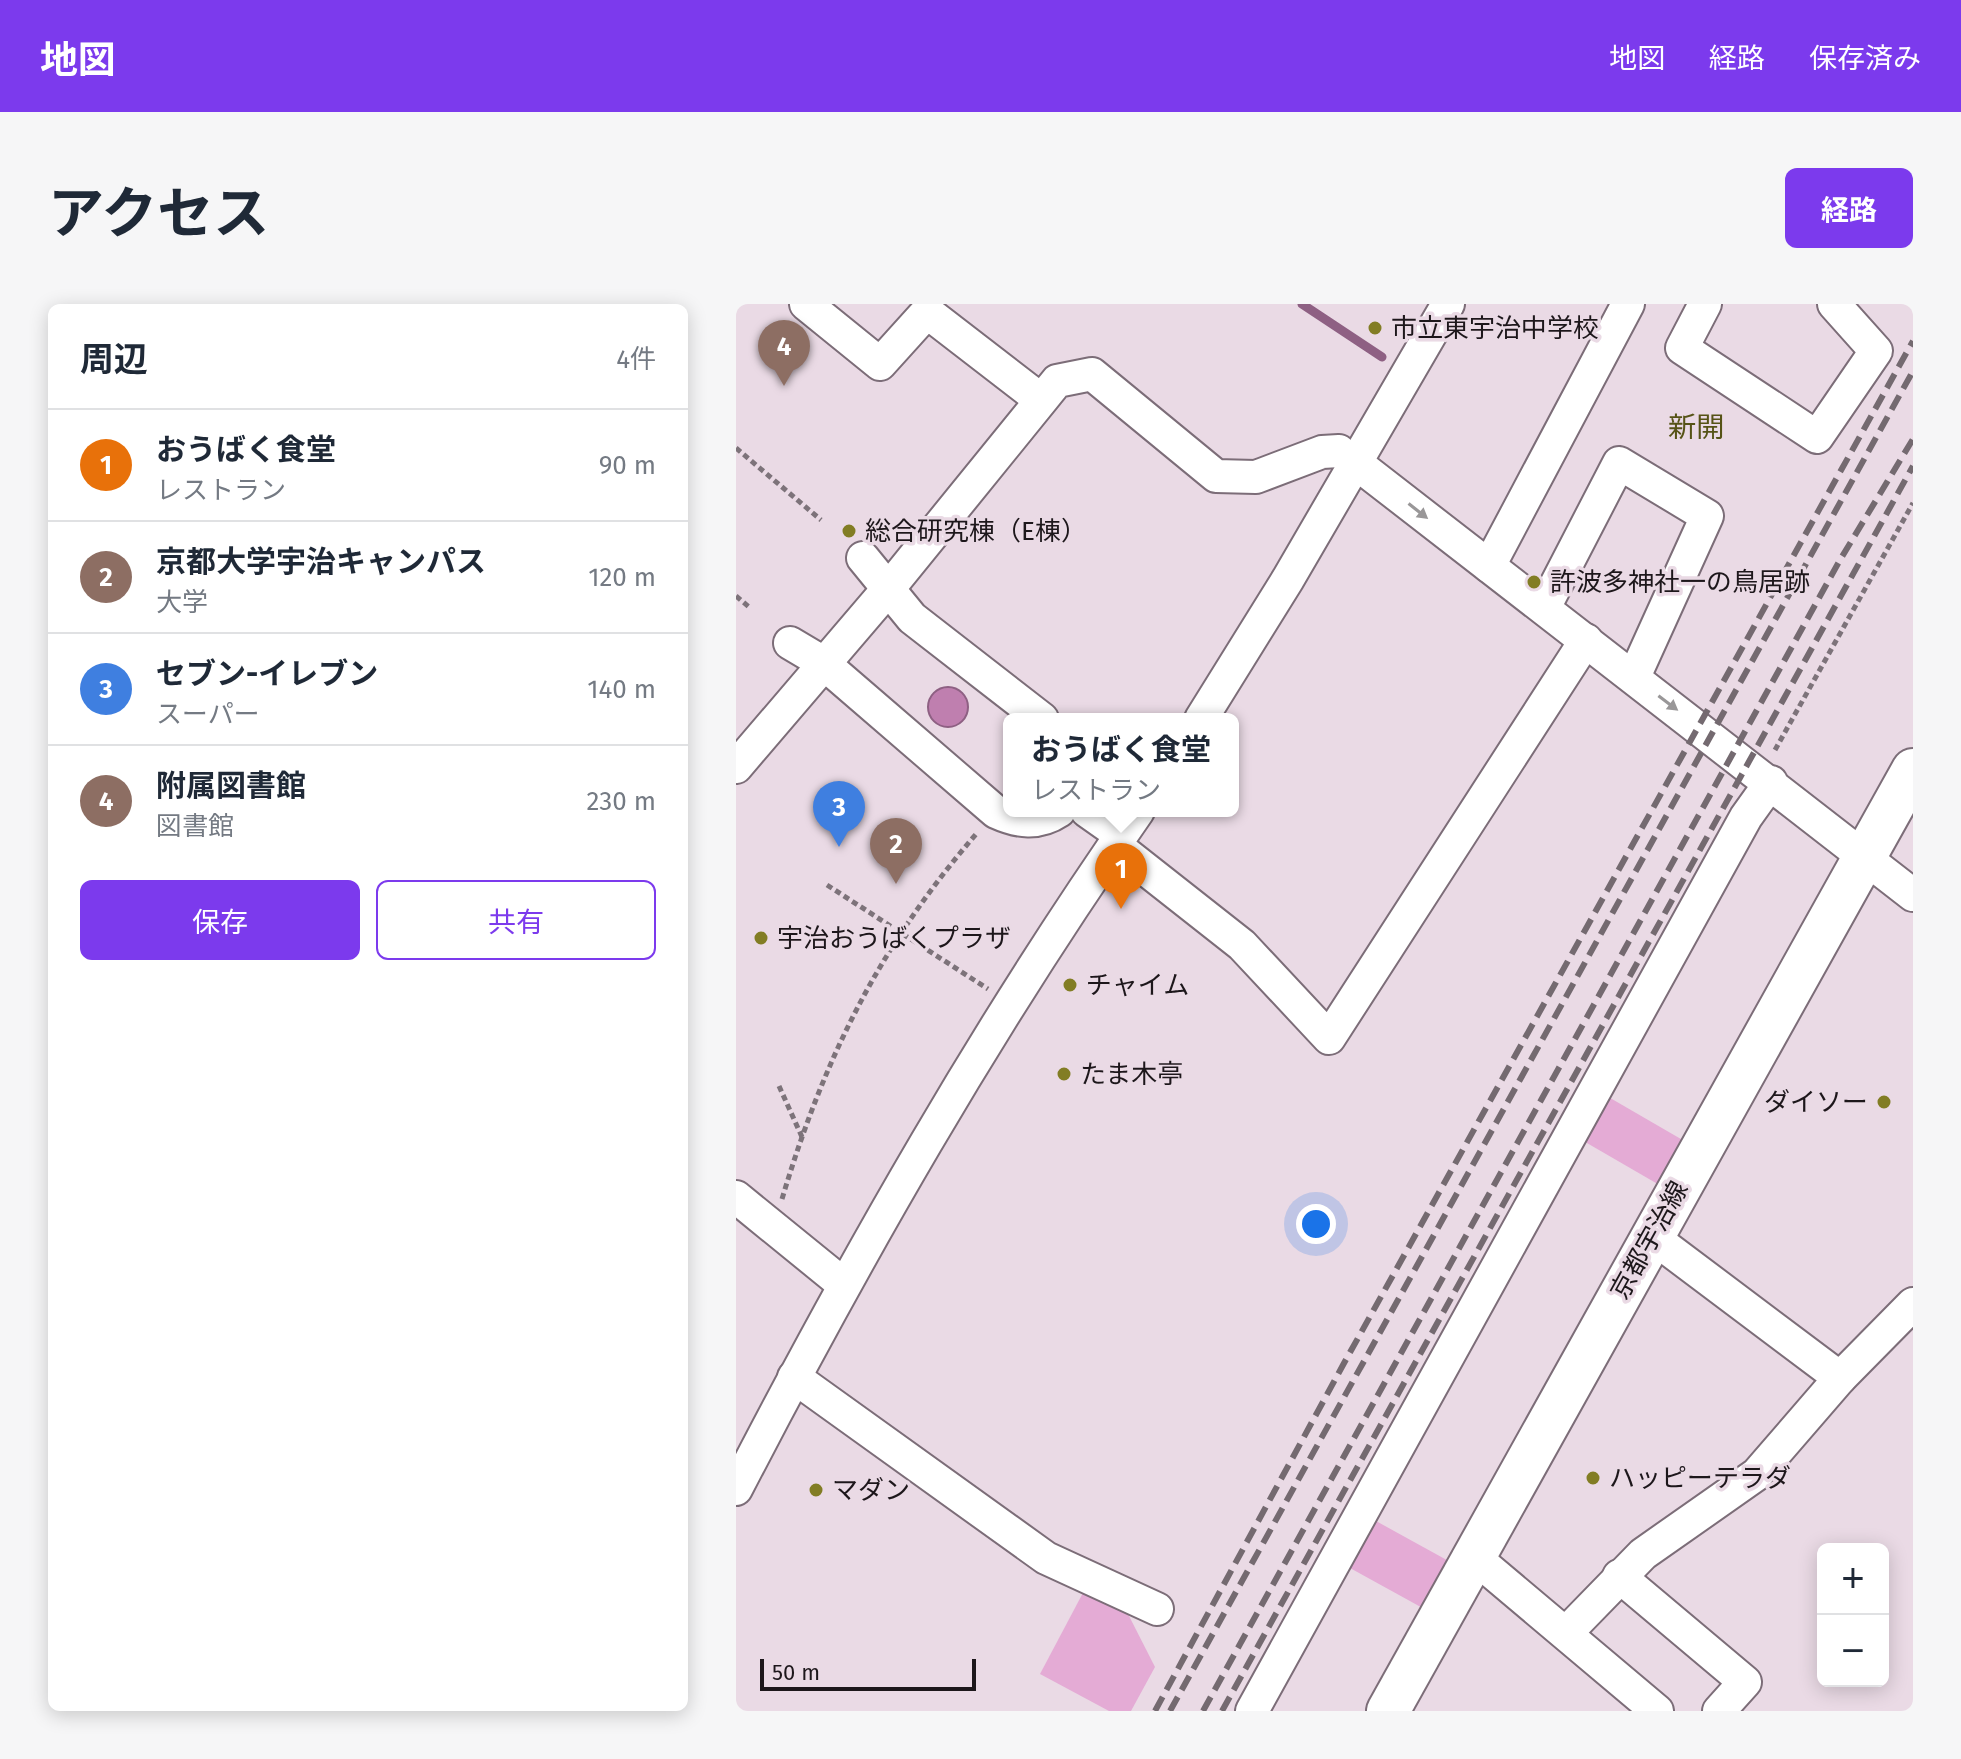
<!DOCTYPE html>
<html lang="ja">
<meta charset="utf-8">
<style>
:root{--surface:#fff;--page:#f6f6f7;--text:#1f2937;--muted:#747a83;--line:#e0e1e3;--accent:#7c3aed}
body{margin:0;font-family:"Fira Sans","Noto Sans JP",sans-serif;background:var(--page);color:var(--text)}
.controls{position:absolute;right:24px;bottom:24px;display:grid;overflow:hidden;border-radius:12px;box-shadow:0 4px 20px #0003}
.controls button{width:72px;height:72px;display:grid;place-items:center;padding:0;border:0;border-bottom:2px solid var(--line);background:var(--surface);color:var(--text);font:40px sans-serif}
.scale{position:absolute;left:24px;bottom:20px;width:216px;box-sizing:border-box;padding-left:8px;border:4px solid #1d171b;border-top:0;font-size:22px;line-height:28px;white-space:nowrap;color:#1d171b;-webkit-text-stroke:6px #eadae5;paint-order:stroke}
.you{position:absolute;left:580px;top:920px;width:28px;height:28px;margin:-20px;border:6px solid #fff;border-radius:50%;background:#1a73e8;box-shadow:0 0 0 12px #1a73e833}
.badge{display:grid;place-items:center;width:52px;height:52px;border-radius:50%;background:var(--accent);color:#fff;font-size:26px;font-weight:700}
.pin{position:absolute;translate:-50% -66px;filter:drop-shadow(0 2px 4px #0008)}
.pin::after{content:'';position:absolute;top:42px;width:28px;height:24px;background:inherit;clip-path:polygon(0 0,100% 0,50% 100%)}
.popup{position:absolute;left:267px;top:409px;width:236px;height:104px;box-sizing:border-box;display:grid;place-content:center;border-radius:12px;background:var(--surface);filter:drop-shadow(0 2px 6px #0005);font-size:26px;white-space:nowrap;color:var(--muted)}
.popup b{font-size:30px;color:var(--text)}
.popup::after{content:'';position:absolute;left:50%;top:100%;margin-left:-16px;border:16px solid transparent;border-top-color:var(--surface)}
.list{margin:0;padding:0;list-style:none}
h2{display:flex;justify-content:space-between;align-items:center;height:104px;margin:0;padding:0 32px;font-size:34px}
h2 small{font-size:26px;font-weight:400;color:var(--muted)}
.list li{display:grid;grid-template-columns:52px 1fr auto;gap:24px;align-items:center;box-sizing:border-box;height:112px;padding:0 32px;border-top:2px solid var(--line)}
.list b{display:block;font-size:30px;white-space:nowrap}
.list p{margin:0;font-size:26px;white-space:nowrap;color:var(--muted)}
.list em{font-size:26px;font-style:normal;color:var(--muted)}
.actions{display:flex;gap:16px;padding:24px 32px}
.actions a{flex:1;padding:18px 0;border:2px solid var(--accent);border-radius:12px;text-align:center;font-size:28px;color:var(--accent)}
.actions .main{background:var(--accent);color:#fff}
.map{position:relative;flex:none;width:1177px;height:1407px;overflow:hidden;border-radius:12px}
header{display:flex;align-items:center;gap:48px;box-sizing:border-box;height:112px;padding:0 40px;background:var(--accent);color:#fff}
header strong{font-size:38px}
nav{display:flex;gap:44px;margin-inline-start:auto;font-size:28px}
.intro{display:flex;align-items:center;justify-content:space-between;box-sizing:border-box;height:192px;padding:0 48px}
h1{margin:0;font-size:56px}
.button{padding:20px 36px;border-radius:12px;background:var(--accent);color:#fff;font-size:28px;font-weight:700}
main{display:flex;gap:48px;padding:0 48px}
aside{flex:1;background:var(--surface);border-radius:12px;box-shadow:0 4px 20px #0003}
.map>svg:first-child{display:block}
.green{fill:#e4abd5}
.water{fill:#bf7faf;stroke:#8e6083;stroke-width:2}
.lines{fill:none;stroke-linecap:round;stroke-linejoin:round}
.stream{stroke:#8e6083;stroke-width:9}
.minor-casing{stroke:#7c6d78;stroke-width:36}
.major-casing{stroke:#7c6d78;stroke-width:46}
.path{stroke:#7d737a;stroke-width:5;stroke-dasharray:6 4;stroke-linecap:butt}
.minor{stroke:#fff;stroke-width:32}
.major{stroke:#fff;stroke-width:42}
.rail{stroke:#746a70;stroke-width:6;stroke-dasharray:16 8;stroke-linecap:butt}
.oneway{fill:#999798}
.poi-dot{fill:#827d24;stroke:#eadae5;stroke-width:3}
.labels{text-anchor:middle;stroke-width:7;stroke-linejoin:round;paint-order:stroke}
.poi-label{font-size:26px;fill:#1d171b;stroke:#eadae5;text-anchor:start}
.street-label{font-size:26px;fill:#1d171b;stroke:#eadae5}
.neighbourhood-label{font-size:28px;fill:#565316;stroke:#eadae5}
</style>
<header>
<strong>地図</strong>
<nav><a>地図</a><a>経路</a><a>保存済み</a></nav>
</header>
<div class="intro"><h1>アクセス</h1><a class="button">経路</a></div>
<main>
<aside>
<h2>周辺<small>4件</small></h2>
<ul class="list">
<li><span class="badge" style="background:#e8710a">1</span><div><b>おうばく食堂</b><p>レストラン</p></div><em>90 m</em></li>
<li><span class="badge" style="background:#8d6e63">2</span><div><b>京都大学宇治キャンパス</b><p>大学</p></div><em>120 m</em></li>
<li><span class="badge" style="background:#3f7fe0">3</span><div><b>セブン-イレブン</b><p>スーパー</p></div><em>140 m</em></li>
<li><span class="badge" style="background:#8d6e63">4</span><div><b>附属図書館</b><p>図書館</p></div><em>230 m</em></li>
</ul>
<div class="actions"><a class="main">保存</a><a>共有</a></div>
</aside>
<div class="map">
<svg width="1177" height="1407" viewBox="0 0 1177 1407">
<rect width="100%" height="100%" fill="#eadae5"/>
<g class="green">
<path d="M869,791l88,51 -25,44 -88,-51z"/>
<path d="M640,1217l78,43 -26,47 -78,-43z"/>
<path d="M349,1285l42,23 28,55 -24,44h-22l-69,-37z"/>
</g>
<circle class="water" cx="212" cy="403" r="20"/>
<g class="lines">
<path class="stream" d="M566,0l80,53"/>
<g class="minor-casing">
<g id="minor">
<path d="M70,0l74,60 47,-52 114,88"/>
<path d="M969,0l-23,44 135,89 59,-86 -42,-47"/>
<path d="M620,159l557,432"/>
<path d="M127,254l49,60 130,101"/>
<path d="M753,262l139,-262"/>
<path d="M808,304l75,-145 88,53 -73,161"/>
<path d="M54,339l32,19 174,150c22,10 42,13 63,-1"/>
<path d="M465,415l87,-140 160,-275"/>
<path d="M0,463l153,-179 168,-207 35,-7 124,102 40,1 66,-25 17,-1"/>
<path d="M351,507l34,24"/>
<path d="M379,541l127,100 87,93 257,-398"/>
<path d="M0,893l107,87"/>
<path d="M915,932l189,142 73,-74"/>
<path d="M58,1073l252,181 111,51"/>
<path d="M0,1185c121,-234 251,-462 402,-678"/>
<path d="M737,1252l184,155"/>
<path d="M883,1272l126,106 -26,29"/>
<path d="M831,1328l76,-78 114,-80 83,-96"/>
<path d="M516,1407l494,-894 25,-35"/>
</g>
</g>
<g class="major-casing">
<path id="major" d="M652,1407l525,-941"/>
</g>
<g class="path">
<path d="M0,144l85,72"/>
<path d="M0,292l13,11"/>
<path d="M1039,446l138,-247"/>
<path d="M91,581l161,104"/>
<path d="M43,782l23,51"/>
<path d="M46,895c42,-141 98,-254 195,-366"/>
</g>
<use href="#minor" class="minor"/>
<use href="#major" class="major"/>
<g class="rail">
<path d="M419,1407l188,-346 570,-1024"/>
<path d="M434,1407l743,-1340"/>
<path d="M467,1407l637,-1151 73,-121"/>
<path d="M486,1407l691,-1245"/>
</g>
</g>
<defs><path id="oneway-solid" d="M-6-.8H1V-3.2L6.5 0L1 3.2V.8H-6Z" transform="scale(2)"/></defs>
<g class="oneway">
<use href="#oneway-solid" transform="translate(682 207) rotate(38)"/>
<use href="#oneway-solid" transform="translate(932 399) rotate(37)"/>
</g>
<g class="poi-dot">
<circle cx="639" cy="24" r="8"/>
<circle cx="113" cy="227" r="8"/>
<circle cx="798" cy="278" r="8"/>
<circle cx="25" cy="634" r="8"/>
<circle cx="334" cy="681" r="8"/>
<circle cx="328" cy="770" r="8"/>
<circle cx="1148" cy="798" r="8"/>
<circle cx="857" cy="1174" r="8"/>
<circle cx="80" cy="1186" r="8"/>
</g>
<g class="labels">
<g class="poi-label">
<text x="655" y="33">市立東宇治中学校</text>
<text x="129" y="236">総合研究棟（E棟）</text>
<text x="814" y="287">許波多神社一の鳥居跡</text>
<text x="41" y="643">宇治おうばくプラザ</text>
<text x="350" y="690">チャイム</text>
<text x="344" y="779">たま木亭</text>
<text x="1132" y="807" text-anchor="end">ダイソー</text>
<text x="873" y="1183">ハッピーテラダ</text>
<text x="96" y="1195">マダン</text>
</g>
<g class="street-label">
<text transform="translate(913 936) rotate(-61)" y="9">京都宇治線</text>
</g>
<g class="neighbourhood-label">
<text x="960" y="133">新開</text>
</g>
</g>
</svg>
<div class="controls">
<button>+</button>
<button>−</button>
</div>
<div class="scale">50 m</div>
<div class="you"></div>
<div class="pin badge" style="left:385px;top:605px;background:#e8710a">1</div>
<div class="popup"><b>おうばく食堂</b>レストラン</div>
<div class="pin badge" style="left:160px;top:580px;background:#8d6e63">2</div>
<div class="pin badge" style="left:103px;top:543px;background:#3f7fe0">3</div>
<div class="pin badge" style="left:48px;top:82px;background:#8d6e63">4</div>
</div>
</main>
